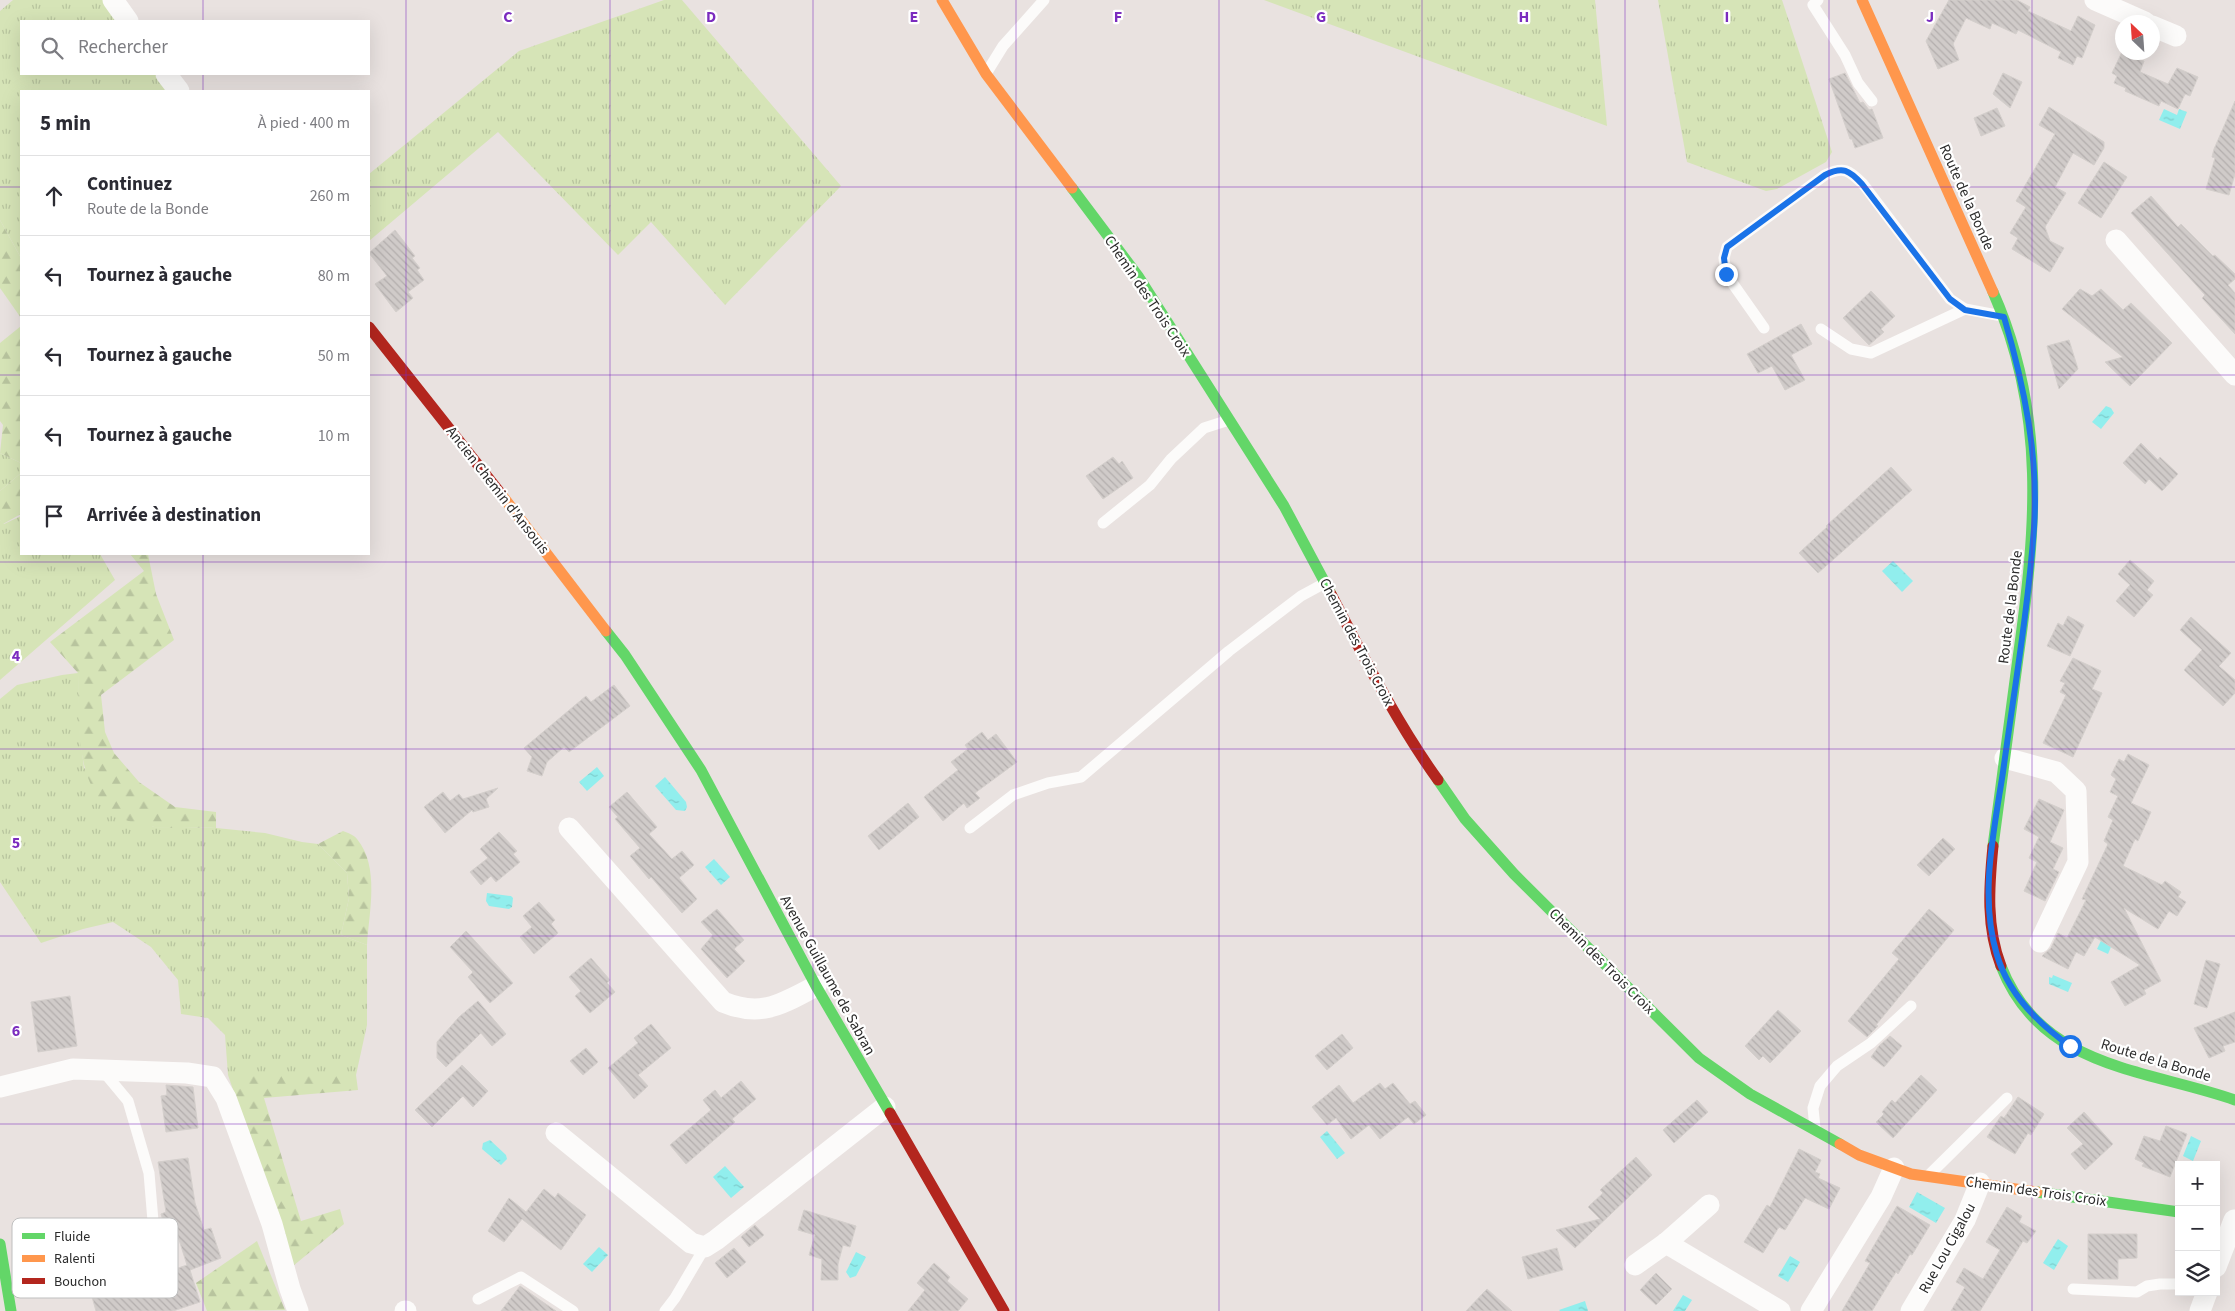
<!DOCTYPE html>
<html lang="fr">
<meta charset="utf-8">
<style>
:root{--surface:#fff;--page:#f2f2f3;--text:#2b2b33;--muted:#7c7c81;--line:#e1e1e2}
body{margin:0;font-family:"Source Sans 3",sans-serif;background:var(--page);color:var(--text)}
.controls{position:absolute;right:15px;bottom:15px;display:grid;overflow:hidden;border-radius:0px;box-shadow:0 5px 20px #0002}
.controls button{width:45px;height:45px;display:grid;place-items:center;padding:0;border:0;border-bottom:1px solid var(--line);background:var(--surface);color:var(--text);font:25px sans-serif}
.compass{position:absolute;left:2115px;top:15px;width:45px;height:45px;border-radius:50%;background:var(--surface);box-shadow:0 5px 20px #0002;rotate:335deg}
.stop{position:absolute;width:15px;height:15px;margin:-11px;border:4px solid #1a73e8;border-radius:50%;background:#fff}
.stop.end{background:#1a73e8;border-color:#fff;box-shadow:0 1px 5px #0008}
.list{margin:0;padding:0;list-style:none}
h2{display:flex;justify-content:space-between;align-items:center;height:65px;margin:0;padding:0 20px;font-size:21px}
h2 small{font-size:16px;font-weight:400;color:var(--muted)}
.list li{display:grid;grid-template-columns:32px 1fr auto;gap:15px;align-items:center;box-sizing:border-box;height:80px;padding:0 20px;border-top:1px solid var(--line)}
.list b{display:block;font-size:19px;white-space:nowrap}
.list p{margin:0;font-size:16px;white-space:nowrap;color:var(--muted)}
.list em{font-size:16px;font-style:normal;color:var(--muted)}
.icon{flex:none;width:28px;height:28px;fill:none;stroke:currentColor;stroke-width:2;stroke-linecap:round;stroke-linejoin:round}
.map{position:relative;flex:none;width:2235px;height:1311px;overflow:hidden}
.search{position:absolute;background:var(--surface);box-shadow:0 5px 20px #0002;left:20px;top:20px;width:350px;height:55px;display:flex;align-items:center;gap:12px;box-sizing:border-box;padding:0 18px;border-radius:0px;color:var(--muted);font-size:19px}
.panel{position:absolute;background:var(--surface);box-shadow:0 5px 20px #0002;left:20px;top:90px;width:350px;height:465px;border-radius:0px}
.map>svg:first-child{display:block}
.grass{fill:url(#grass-tufts)}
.forest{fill:url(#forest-firs)}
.water{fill:url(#water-ripples)}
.building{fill:url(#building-back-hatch);stroke:#d4cfcc}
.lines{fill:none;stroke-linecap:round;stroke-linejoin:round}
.lane{stroke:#fcfbfa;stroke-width:11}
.street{stroke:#fcfbfa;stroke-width:21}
.fast{stroke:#63d668;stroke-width:11}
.slow{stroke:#ff974d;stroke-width:11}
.jam{stroke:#b3261e;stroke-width:11}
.route{stroke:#1a73e8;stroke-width:6}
.grid{fill:none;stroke:#7b2cbf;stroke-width:1;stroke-opacity:0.55}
.labels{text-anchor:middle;stroke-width:4.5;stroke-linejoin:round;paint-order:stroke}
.street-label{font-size:15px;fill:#2b2b2b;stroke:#fff}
.key{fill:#fff;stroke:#bfbfbf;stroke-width:1}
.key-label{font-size:14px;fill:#2b2b2b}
.grid-label{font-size:16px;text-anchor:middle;font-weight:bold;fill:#7b2cbf;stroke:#fff;stroke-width:4.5;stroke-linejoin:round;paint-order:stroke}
</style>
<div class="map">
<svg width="2235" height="1311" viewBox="0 0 2235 1311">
<defs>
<pattern id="grass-tufts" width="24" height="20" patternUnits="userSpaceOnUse" patternTransform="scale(1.25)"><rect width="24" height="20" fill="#d6e4b7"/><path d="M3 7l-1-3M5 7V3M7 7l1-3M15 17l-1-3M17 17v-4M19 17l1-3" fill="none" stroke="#b8c49e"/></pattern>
<pattern id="forest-firs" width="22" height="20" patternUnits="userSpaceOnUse" patternTransform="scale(1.25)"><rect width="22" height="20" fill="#d6e4b7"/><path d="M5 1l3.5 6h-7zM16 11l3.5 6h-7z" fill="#b8c49e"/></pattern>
<pattern id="water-ripples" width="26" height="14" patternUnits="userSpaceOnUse" patternTransform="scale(1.25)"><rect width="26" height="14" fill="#91eeed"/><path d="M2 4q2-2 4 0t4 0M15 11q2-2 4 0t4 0" fill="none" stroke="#7dcccb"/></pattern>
<pattern id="building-back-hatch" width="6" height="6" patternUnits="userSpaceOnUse" patternTransform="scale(1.25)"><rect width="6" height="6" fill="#d0cbc9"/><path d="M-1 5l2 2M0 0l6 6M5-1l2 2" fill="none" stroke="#b3aead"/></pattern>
</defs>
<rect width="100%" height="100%" fill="#e9e2e0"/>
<g class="grass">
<path d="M13,0h90l15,21h-97v53h136l13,17h-149v167l-21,-38v-209z"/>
<path d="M664,0h18l159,186 -116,119 -74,-83 -33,33 -120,-123 -129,109v-67l150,-123z"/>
<path d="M1264,0h331l12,126z"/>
<path d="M1658,0h124l50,152 -6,10 -49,27 -11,2 -79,-29z"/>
<path d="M0,453l21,10v10l-21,18z"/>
<path d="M21,516v38h79l15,26 -115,100v-160l4,4z"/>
<path d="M78,673l2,63 4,32 69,59 63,1 49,5 37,9 16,2 29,29 2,25 -8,37 26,10v80l-11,50h-128l-3,-40 -17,-17 -27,-4 -3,-34 -27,-33 -38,-25 -30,7 -42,14 -41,-61v-183l17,-14 45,-10z"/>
</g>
<g class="forest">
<path d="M0,220l21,38v60l-21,-30z"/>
<path d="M21,326v137l-21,-10 3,-28 -3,-4v-78z"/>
<path d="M21,473v41l-18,10 -3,-4v-29z"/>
<path d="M130,554h18l8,40 18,46 -73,55 4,37 9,21 25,29 36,25 41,5v16c-27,-1 -59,3 -85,-6 -59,-21 -52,-98 -53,-149l-28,-31 94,-71z"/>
<path d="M343,831c5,2 11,4 14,8 23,28 12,73 10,106l-26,-10 8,-37 -2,-25 -29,-29z"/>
<path d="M228,1075h128l2,15 -94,8 37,123 39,-12 4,15 -51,42z"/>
<path d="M257,1241l28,69 -78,1 -11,-28z"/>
</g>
<g class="water">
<path d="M2164,109l13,6 2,-6 8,3 -7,17 -21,-9z"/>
<path d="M2106,406l5,2 3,5 -13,16 -9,-7z"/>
<path d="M1893,561l20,20 -11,11 -20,-21z"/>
<path d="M597,767l7,9 -17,15 -8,-9z"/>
<path d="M665,777l21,25 1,5 -2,4 -9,-1 -21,-24z"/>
<path d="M714,859l16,18 -9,8 -16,-18z"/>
<path d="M487,893l24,3 2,2 -1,9 -3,2 -20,-3 -3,-5z"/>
<path d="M2106,930l10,5 -8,19 -11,-5z"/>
<path d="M2053,975l19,8 -4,9 -19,-8v-7l3,1z"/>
<path d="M1327,1131l18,22 -8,6 -17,-22z"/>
<path d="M2191,1136l10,5 -8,20 -10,-5z"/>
<path d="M490,1140l16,15 1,4 -6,6 -19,-16 1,-6z"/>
<path d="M725,1166l19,21 -13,11 -18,-21z"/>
<path d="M1917,1192l28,16 -9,15 -27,-16z"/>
<path d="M2058,1239l10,7 -14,24 -11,-7z"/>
<path d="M599,1247l9,8 -16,17 -9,-8z"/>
<path d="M856,1252l10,5 -10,19 -6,2 -4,-6z"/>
<path d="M1790,1256l10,6 -12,20 -10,-6z"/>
<path d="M1683,1295l9,5 -7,11h-12z"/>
<path d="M1585,1301l3,10h-28l-1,-1z"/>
</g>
<g class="building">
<path d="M1949,0h68l13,7 -2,4 43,20 7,-15 17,9 -13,33 -5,-2 -4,9 -15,-7 3,-6 -43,-22 -2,4 -24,-11 -2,6 -24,-11 -13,26 6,16 -21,9 -12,-28z"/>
<path d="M2122,52h21l-3,8 4,1 -4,11 28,12 9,-16 21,9 -8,19 -5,-2 -7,15 -17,-8 -2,5 -34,-15 1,-3 -12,-5 3,-7 -5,-3z"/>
<path d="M1845,73l15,30 3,-1 6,8 3,-1 11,29 -28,10 -3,-9h-2l-21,-60z"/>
<path d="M2003,73l19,9 -12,26 -17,-14z"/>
<path d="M2235,101v73l-6,21 -23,-6 9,-31 -3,-1 2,-8z"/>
<path d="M2049,107l55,35v6l-10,17 -21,-12 -18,34 11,6 -21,34 5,14 14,7 -14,24 -38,-23 6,-11 -8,-5 16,-26 -10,-6 39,-67 -16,-9z"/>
<path d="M1997,108l8,18 -24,10 -7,-18z"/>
<path d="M2104,162l23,15 -26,41 -23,-15z"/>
<path d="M2151,196l27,31 3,-3 32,32 2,-1 20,19v5l-7,6 7,8v41l-33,-36 3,-3 -74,-82z"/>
<path d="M395,230l20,26 -3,2 8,10 -3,2 7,10 -16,12 5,6 -17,14 -21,-28 12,-8 -18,-23z"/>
<path d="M2080,289l12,7 9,-7 22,21 8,-7 41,40 -42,43 -25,-24 18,-5 -61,-48z"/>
<path d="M1871,291l24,25 -14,13 3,3 -15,13 -26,-27z"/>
<path d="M1801,324l11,20 -21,11 14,25 -20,10 -13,-24 -14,7 -11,-19z"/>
<path d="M2069,340l9,29 -19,20 -12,-43z"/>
<path d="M2141,443l17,17 2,-3 18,17 -16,17 -13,-12 -4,5 -22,-21z"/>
<path d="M1113,457l6,7 3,-3 11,17 -30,21 -17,-23z"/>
<path d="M1891,467l21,23 -94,83 -19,-20 28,-26 -1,-1z"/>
<path d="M2130,560l24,21 -7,9 6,5 -19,22 -18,-16 14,-16 -12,-11z"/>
<path d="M2068,616l16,9 -14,31 -23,-10 11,-23 5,3z"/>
<path d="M2191,617l40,36 -12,13 16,14v13l-12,13 -39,-36 18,-20 -22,-20z"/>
<path d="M2073,658l28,13 -9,18 10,4 -29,64 -30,-14 23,-48 -6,-3 5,-9 -5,-2z"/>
<path d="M614,685l16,21 -61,46 -5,-5 -17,15 -5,14 -15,-5 5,-14 -8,-9 62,-52 5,6z"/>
<path d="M982,732l6,8 8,-6 21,28 -42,31 5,5 -13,10 -3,-5 -21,18 -19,-24 34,-27 -7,-8 17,-13 -3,-4z"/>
<path d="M2128,754l21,11 -18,38 20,9 -13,29 -3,-2 -12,27 39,19 3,-4 16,11 -3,5 8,5 -9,14 -8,-5 -11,18 -34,-21 37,73 -17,9 2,4 -21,12 -14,-24 29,-17 -45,-28 -11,19 -8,-4 -8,17 -26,-13 9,-8 7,-15 9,5 19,-38 -4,-1 26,-55 -4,-3 9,-21 -5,-3 10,-21 -8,-4 6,-13 -5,-4 8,-16 5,3z"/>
<path d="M498,788l-12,11 3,8 -16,5 -1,-2 -27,23 -21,-26 19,-15 7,9 9,-7 4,5z"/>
<path d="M627,792l30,35 -8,7 23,25 10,-8 12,14 -15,13 18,21 -15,14 -31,-36 -2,2 -19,-23 10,-8 -25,-29 3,-2 -9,-10z"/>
<path d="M2039,799l25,11 -14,32 13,6 -10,21 6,3 -14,29 -21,-10 13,-29 -8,-4 10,-21 -15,-8z"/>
<path d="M908,803l11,14 -40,33 -11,-14z"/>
<path d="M499,832l18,19 -4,3 7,8 -24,20 -5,-6 -10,9 -11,-13 18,-14 -8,-9z"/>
<path d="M1943,838l12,11 -26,27 -12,-11z"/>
<path d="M539,902l16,18 -4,4 7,9 -24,21 -14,-17 12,-10 -9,-11z"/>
<path d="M717,909l27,31 -10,9 11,12 -18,17 -26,-29 12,-14 -12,-13z"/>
<path d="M1929,909l25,21 -78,95 2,1 -11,11 -19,-16 51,-62 -7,-6z"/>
<path d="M466,931l47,52 -23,20 -22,-26 5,-5 -23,-25z"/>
<path d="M591,958l19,22 -3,3 8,9 -25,21 -15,-17 6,-5 -12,-14z"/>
<path d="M2206,960l14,4 -13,44 -13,-4z"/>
<path d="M70,996l7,50 -39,6 -7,-50z"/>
<path d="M478,1001l28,33 -14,12 -11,-13 -35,34 -9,-9v-16l22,-25z"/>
<path d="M1778,1010l23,21 -31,32 -7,-7 -4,4 -14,-14z"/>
<path d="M2235,1012v30l-12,4 2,5 -16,7 -15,-30z"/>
<path d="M651,1024l20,24 -33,27 10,11 -14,13 -26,-31 30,-25 -4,-5z"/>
<path d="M1342,1034l11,14 -26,22 -12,-14z"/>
<path d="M1890,1036l12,10 -18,21 -13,-10 8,-11z"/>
<path d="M586,1048l12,14 -15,13 -13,-14z"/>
<path d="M462,1065l26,26 -15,16 -10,-11 -31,31 -17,-17z"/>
<path d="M1921,1075l16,15 -44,48 -17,-16 8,-8 -2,-2 10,-12 3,3z"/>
<path d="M741,1081l15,18 -24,20 3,3 -49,42 -16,-19 41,-35 -8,-10 12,-10 6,8z"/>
<path d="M1380,1083l5,6 8,-6 17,21 5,-3 11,14 -12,9 -6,-7 -28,22 -11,-14 -18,14 -15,-21 -9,7 -15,-18 27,-22 14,18z"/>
<path d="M166,1085l27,2 5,41 -32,4 -5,-36 6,-1z"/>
<path d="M2018,1097l26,17 -13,21 -3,-2 -13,21 -28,-17 14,-21 3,2z"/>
<path d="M1697,1100l11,12 -34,31 -11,-13z"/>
<path d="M2084,1112l29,32 -28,26 -14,-16 12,-10 -16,-16z"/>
<path d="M2166,1126l21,8 -17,43 -28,-11 2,-3 -9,-4 9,-23 16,5z"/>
<path d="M1799,1149l22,11 -6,12 5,2 -2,4 22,10 -11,21 -24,-11 -20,32 -6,-3 -16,26 -19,-11 23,-37 3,2z"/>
<path d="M1636,1157l16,18 -77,73 -19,-18 44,-11 -12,-12 15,-14 -3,-3z"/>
<path d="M188,1158l7,45 9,27 7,-2 10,30 -31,12 10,32 -27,9h-77l-4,-14 95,-32 -12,-38 -9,3 -5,-16 5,-2 -8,-50z"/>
<path d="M544,1189l11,9 3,-5 28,22 -25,35 -39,-31 -18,23 -16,-11 21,-33 17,14z"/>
<path d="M1897,1206l33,19 -18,30 -2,-1 -12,20 -2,-2 -24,39h-30l28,-48 -5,-2z"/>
<path d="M2007,1207l15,9 -3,6 17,9 -9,12 -4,-2 -43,70h-29l14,-24 -9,-5 8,-14 19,11 17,-29 -14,-8z"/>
<path d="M804,1210l52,16 -6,21 -7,-2 -5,19v16h-17l1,-21 -13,-4 6,-20 -17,-5z"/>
<path d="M755,1225l9,10 -15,12 -8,-10z"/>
<path d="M2088,1234h49v24l-19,1v20h-30z"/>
<path d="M734,1248l12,14 -19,16 -12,-15z"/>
<path d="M1557,1248l6,22 -35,9 -6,-22z"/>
<path d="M934,1263l16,14 -3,4 21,18 -10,12h-50l17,-21 -8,-7z"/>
<path d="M1656,1273l16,16 -16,16 -16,-15z"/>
<path d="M520,1286l17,12 19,13h-55z"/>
<path d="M1487,1289l25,22h-46z"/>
</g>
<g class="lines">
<g class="lane">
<path d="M1818,0l-5,5 32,50 13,28 14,18"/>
<path d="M987,72l16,-26 41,-46"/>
<path d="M1764,328l-38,-54 -2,-16 3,-11 98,-72c19,-9 24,-5 38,9l87,115 15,10 37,7"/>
<path d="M1821,329l30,20 20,4 94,-44"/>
<path d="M1103,523l47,-38 21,-26 33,-31 25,-8"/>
<path d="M970,828l43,-33 35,-12 33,-6 148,-126 72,-55 24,-13"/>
<path d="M103,1071l25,30 21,72 4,48"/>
<path d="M1815,1128l-2,-20 7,-22 17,-20 34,-23 40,-37"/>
<path d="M1930,1174l77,-76"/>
<path d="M2073,1289l64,3 10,-6 13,-2h19"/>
<path d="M478,1299l43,-22 52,34"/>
<path d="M665,1311l10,-13 30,-51"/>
</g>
<g class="street">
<path d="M113,0l15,21"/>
<path d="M2095,0l50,22"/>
<path d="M2152,26l24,10"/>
<path d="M166,74l13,17"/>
<path d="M2116,240l119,135"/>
<path d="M2005,758l51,14 20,19 2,71 -38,80"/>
<path d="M569,828l154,174c38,16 59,2 93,-16"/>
<path d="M0,1087l73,-18 114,4 26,4 13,21 46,126 18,65 8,22"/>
<path d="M556,1133l135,110 14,4 11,-7 169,-133"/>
<path d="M1666,1243l114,68"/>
<path d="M1635,1265l31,-22 43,-38"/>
<path d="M2216,1267l18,-47"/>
<path d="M405,1311h1"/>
<path d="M1811,1311l70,-114 13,-29"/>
<path d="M1911,1311l54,-91 15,-37"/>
<path d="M2200,1311l7,-19"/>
</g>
<g class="fast">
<path d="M1072,188l66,88 146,230 47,88"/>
<path d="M1993,292c54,121 43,239 25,366 -8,63 -17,125 -25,188"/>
<path d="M606,631l19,24 76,115 115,216 74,127"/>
<path d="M1438,780l27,39 49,55 185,184 51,36 90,50"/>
<path d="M2001,966c40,103 146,103 234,134"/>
<path d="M2037,1192l142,20"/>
<path d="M0,1244l11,67"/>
</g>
<g class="slow">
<path d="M942,0l44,74 86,114"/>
<path d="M1862,0l131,292"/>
<path d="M501,494l105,137"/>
<path d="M1840,1144l19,11 52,19 126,18"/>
</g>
<g class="jam">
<path d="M369,327l132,167"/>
<path d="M1331,594c33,63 65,128 107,186"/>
<path d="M1993,846c-4,41 -7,81 8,120"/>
<path d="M890,1113l114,198"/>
</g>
</g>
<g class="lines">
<path class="route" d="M1726,274l-2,-16 3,-11 98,-72c18,-9 24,-5 37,9l88,115 15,11 39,7c20,68 35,140 30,211 -6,82 -20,163 -31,244 -9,59 -24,125 -6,183 11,38 42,69 73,91"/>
</g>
<path class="grid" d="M203,0v21M406,0v1311M610,0v1311M813,0v1311M1016,0v1311M1219,0v1311M1422,0v1311M1625,0v1311M1829,0v1311M2032,0v1311M203,74v17M0,187h21M369,187h1866M0,375h21M369,375h1866M203,554v757M0,562h2235M0,749h2235M0,936h2235M0,1124h2235"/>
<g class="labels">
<g class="street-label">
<text transform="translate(1967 197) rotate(66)" y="5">Route de la Bonde</text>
<text transform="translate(1148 296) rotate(56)" y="5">Chemin des Trois Croix</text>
<text transform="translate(498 490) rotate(52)" y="5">Ancien Chemin d'Ansouis</text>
<text transform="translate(2010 607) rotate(-83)" y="5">Route de la Bonde</text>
<text transform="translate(1357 642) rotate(62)" y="5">Chemin des Trois Croix</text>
<text transform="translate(1602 961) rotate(45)" y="5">Chemin des Trois Croix</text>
<text transform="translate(828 975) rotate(61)" y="5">Avenue Guillaume de Sabran</text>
<text transform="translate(2156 1060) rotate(17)" y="5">Route de la Bonde</text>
<text transform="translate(2036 1191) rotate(8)" y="5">Chemin des Trois Croix</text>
<text transform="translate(1947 1248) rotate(-61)" y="5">Rue Lou Cigalou</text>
</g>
</g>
<rect x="12" y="1218" width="166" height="80" rx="8" class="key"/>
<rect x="22" y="1233" width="23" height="6" fill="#63d668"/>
<rect x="22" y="1255" width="23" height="7" fill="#ff974d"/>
<rect x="22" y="1278" width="23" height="6" fill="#b3261e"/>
<g class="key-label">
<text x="54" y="1241">Fluide</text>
<text x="54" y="1263">Ralenti</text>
<text x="54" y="1286">Bouchon</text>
</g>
<g class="grid-label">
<text x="508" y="22">C</text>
<text x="711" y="22">D</text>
<text x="914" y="22">E</text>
<text x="1118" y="22">F</text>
<text x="1321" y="22">G</text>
<text x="1524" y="22">H</text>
<text x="1727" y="22">I</text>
<text x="1930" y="22">J</text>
<text x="16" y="661">4</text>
<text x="16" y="848">5</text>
<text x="16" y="1036">6</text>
</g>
</svg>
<div class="controls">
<button>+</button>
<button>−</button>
<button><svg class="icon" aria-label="layers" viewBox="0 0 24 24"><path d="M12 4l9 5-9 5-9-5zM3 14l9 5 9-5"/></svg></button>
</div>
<svg class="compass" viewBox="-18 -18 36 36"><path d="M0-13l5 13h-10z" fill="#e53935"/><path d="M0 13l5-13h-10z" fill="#7c7c81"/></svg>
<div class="stop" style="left:2070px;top:1046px"></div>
<div class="stop end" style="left:1726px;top:274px"></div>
<div class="search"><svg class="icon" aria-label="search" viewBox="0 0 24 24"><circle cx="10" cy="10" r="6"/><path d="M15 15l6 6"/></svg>Rechercher</div>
<section class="panel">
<h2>5 min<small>À pied · 400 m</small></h2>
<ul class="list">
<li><svg class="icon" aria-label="ahead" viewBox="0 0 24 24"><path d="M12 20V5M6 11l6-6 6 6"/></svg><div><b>Continuez</b><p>Route de la Bonde</p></div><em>260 m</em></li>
<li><svg class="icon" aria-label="left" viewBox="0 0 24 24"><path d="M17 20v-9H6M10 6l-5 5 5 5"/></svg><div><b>Tournez à gauche</b></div><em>80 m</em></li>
<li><svg class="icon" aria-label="left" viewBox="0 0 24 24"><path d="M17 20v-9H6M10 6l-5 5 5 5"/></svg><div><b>Tournez à gauche</b></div><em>50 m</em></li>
<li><svg class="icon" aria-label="left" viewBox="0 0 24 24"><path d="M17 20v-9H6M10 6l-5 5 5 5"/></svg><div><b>Tournez à gauche</b></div><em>10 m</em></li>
<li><svg class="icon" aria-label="arrive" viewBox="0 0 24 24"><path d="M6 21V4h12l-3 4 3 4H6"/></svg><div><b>Arrivée à destination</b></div></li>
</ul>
</section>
</div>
